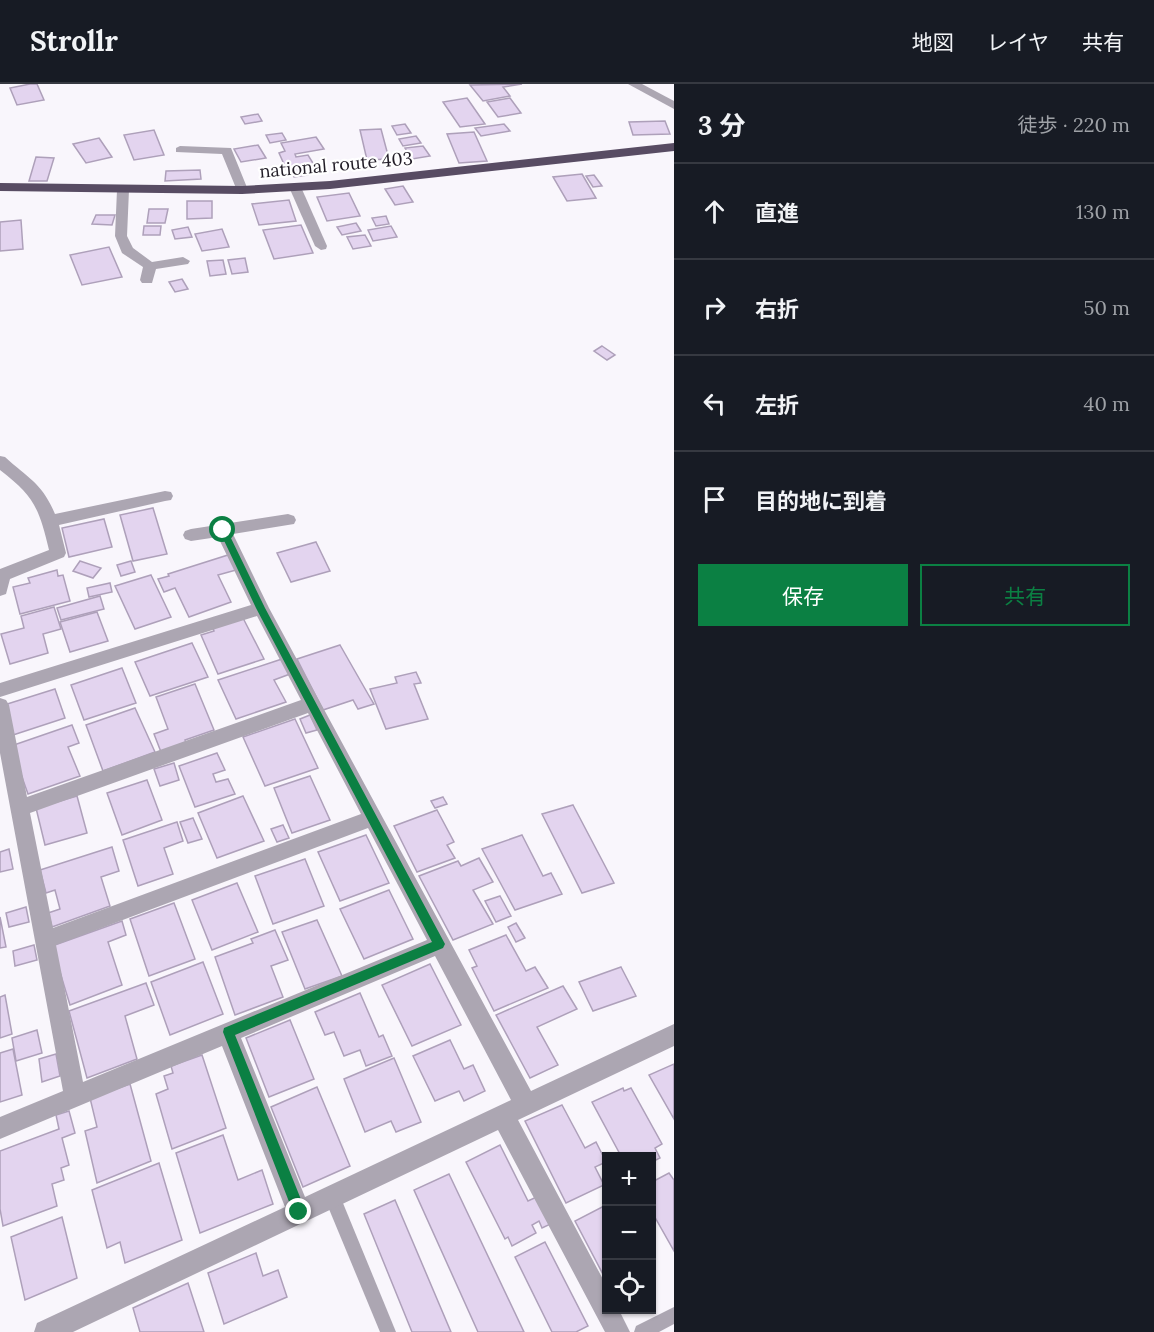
<!DOCTYPE html>
<html lang="ja">
<meta charset="utf-8">
<style>
:root{--surface:#171b24;--page:#20242c;--text:#f1f3f6;--muted:#9ea1a6;--line:#363941;--accent:#0b8043}
body{margin:0;font-family:Lora,"Noto Sans JP",serif;background:var(--page);color:var(--text)}
.controls{position:absolute;right:18px;bottom:18px;display:grid;overflow:hidden;border-radius:0px;box-shadow:0 2px 4px #0004}
.controls button{width:54px;height:54px;display:grid;place-items:center;padding:0;border:0;border-bottom:2px solid var(--line);background:var(--surface);color:var(--text);font:30px sans-serif}
.stop{position:absolute;width:18px;height:18px;margin:-14px;border:4px solid #0b8043;border-radius:50%;background:#fff}
.stop.end{background:#0b8043;border-color:#fff;box-shadow:0 2px 6px #0008}
.list{margin:0;padding:0;list-style:none}
h2{display:flex;justify-content:space-between;align-items:center;height:78px;margin:0;padding:0 24px;font-size:26px}
h2 small{font-size:20px;font-weight:400;color:var(--muted)}
.list li{display:grid;grid-template-columns:39px 1fr auto;gap:18px;align-items:center;box-sizing:border-box;height:96px;padding:0 24px;border-top:2px solid var(--line)}
.list b{display:block;font-size:22px;white-space:nowrap}
.list em{font-size:20px;font-style:normal;color:var(--muted)}
.actions{display:flex;gap:12px;padding:18px 24px}
.actions a{flex:1;padding:14px 0;border:2px solid var(--accent);border-radius:0px;text-align:center;font-size:21px;color:var(--accent)}
.actions .main{background:var(--accent);color:#fff}
.icon{flex:none;width:33px;height:33px;fill:none;stroke:currentColor;stroke-width:2;stroke-linecap:round;stroke-linejoin:round}
.map{position:relative;flex:none;width:674px;height:1248px;overflow:hidden}
header{display:flex;align-items:center;gap:36px;box-sizing:border-box;height:84px;padding:0 30px;background:var(--surface);border-bottom:2px solid var(--line)}
header strong{font-size:28px}
nav{display:flex;gap:33px;margin-inline-start:auto;font-size:21px}
main{display:flex}
aside{flex:1;background:var(--surface)}
.map>svg:first-child{display:block}
.building{fill:#e3d4ef;stroke:#aea0ba;stroke-width:1.5}
.lines{fill:none;stroke-linecap:round;stroke-linejoin:round}
.lane{fill:#aca6b2;fill-rule:evenodd}
.street{fill:#aca6b2;fill-rule:evenodd}
.highway{fill:#584c63;fill-rule:evenodd}
.route{fill:#0b8043}
.labels{text-anchor:middle;stroke-width:4.5;stroke-linejoin:round;paint-order:stroke}
.far-street-label{font-size:18px;fill:#211c26;stroke:#fff}
</style>
<header>
<strong>Strollr</strong>
<nav><a>地図</a><a>レイヤ</a><a>共有</a></nav>
</header>
<main>
<div class="map">
<svg width="674" height="1248" viewBox="0 0 674 1248">
<rect width="100%" height="100%" fill="#f9f6fc"/>
<g class="building">
<path d="M30,0h7l7,16 -27,5 -7,-17z"/>
<path d="M522,0l-19,3 7,9 -27,5 -13,-16z"/>
<path d="M467,14l18,26 -25,3 -17,-25z"/>
<path d="M510,14l11,15 -23,4 -11,-15z"/>
<path d="M258,30l4,7 -17,3 -4,-7z"/>
<path d="M665,37l5,13 -37,1 -4,-13z"/>
<path d="M405,40l6,9 -14,2 -5,-9z"/>
<path d="M504,40l6,7 -29,5 -6,-8z"/>
<path d="M381,45l8,30 -22,1 -7,-30z"/>
<path d="M154,46l10,25 -30,5 -10,-25z"/>
<path d="M474,48l13,29 -28,2 -12,-29z"/>
<path d="M282,49l4,7 -16,3 -4,-8z"/>
<path d="M416,52l5,7 -18,3 -4,-7z"/>
<path d="M316,53l8,12 -29,5 1,3 12,-2 8,13 -11,2 3,5 -14,2 -3,-5 -3,1 -9,-20 6,-2 -4,-8z"/>
<path d="M99,54l13,19 -26,6 -13,-19z"/>
<path d="M258,61l8,13 -25,4 -7,-13z"/>
<path d="M423,62l7,10 -18,3 -7,-11z"/>
<path d="M36,73l18,1 -7,23h-18z"/>
<path d="M200,86l1,9 -36,2 1,-10z"/>
<path d="M582,90l14,24 -29,3 -14,-24z"/>
<path d="M594,91l8,11 -9,1 -7,-11z"/>
<path d="M403,102l10,16 -18,3 -10,-16z"/>
<path d="M349,109l11,23 -33,5 -10,-24z"/>
<path d="M289,116l7,21 -37,4 -7,-21z"/>
<path d="M187,117h25v17l-25,1z"/>
<path d="M149,125h19l-3,14h-18z"/>
<path d="M96,131h19l-3,10 -20,-1z"/>
<path d="M386,132l3,8 -13,2 -4,-8z"/>
<path d="M21,136l2,29 -23,2v-29z"/>
<path d="M356,139l5,8 -19,4 -5,-8z"/>
<path d="M301,141l12,28 -39,6 -11,-29z"/>
<path d="M144,142h17l-1,9h-17z"/>
<path d="M391,142l6,11 -24,4 -5,-11z"/>
<path d="M188,143l4,10 -17,2 -3,-9z"/>
<path d="M222,145l7,18 -27,4 -7,-17z"/>
<path d="M365,151l6,11 -18,3 -6,-12z"/>
<path d="M109,163l13,30 -40,8 -12,-30z"/>
<path d="M245,174l3,14 -16,2 -4,-14z"/>
<path d="M223,176l3,14 -16,2 -3,-15z"/>
<path d="M182,195l6,10 -13,3 -6,-10z"/>
<path d="M602,262l13,9 -8,5 -13,-9z"/>
<path d="M153,424l14,46 -34,7 -13,-46z"/>
<path d="M104,435l8,28 -43,10 -7,-29z"/>
<path d="M316,458l14,29 -39,11 -14,-29z"/>
<path d="M228,471l8,15 -18,5 13,27 -42,15 -14,-29 -11,4 -6,-13 11,-3 -1,-2z"/>
<path d="M80,477l21,7 -8,10 -20,-7z"/>
<path d="M131,477l4,11 -14,4 -4,-11z"/>
<path d="M57,486l1,6 5,-1 7,26 -50,13 -7,-27 17,-4 -2,-5z"/>
<path d="M151,491l20,42 -36,12 -20,-43z"/>
<path d="M110,499l2,9 -23,5 -2,-9z"/>
<path d="M100,512l4,13 -43,11 -4,-12z"/>
<path d="M54,523l7,22 -18,5 5,19 -38,11 -9,-30 23,-6 -3,-12z"/>
<path d="M97,528l11,29 -38,11 -10,-30z"/>
<path d="M243,534l21,41 -46,15 -17,-39 13,-4 -1,-3z"/>
<path d="M192,559l16,34 -58,19 -15,-34z"/>
<path d="M340,561l28,49 6,10 -16,5 -5,-9 -30,10 -26,-51z"/>
<path d="M282,575l8,15 -16,6 12,22 -50,17 -18,-39z"/>
<path d="M122,584l14,35 -52,17 -13,-35z"/>
<path d="M416,588l5,11 -7,1 14,35 -42,10 -16,-40 27,-6 -2,-6z"/>
<path d="M195,600l19,46 -29,10 1,3 -25,9 -7,-18 14,-5 -12,-32z"/>
<path d="M55,605l10,29 -52,17 -9,-30z"/>
<path d="M135,624l20,44 -52,19 -17,-46z"/>
<path d="M310,631l7,15 -11,3 -6,-14z"/>
<path d="M295,635l23,49 -53,18 -22,-49z"/>
<path d="M72,641l7,18 -11,4 12,29 -52,18 -17,-48z"/>
<path d="M217,669l8,17 -12,4 3,8 12,-3 7,15 -40,13 -16,-41z"/>
<path d="M174,679l5,17 -19,6 -6,-17z"/>
<path d="M310,692l20,44 -38,13 -18,-45z"/>
<path d="M147,696l15,40 -40,15 -15,-42z"/>
<path d="M77,712l10,37 -42,12 -9,-37z"/>
<path d="M243,712l21,45 -47,17 -19,-45z"/>
<path d="M443,713l4,7 -12,4 -4,-7z"/>
<path d="M573,721l41,78 -32,10 -40,-79z"/>
<path d="M437,726l17,32 -7,3 8,13 -38,14 -23,-46z"/>
<path d="M193,734l9,21 -14,4 -8,-21z"/>
<path d="M177,738l6,19 -19,7 9,26 -35,12 -15,-46z"/>
<path d="M283,741l6,13 -12,4 -6,-13z"/>
<path d="M366,751l23,48 -49,18 -22,-49z"/>
<path d="M522,751l21,41 8,-3 11,21 -47,16 -33,-61z"/>
<path d="M112,763l7,24 -18,6 9,29 -58,21 -4,-14 12,-4 -5,-19 -9,3 -6,-23z"/>
<path d="M9,765l4,20 -13,3v-20z"/>
<path d="M479,774l14,24 -20,8 20,34 -40,16 -34,-64 39,-15 3,5z"/>
<path d="M305,775l19,47 -51,18 -18,-48z"/>
<path d="M237,799l21,49 -46,18 -20,-50z"/>
<path d="M389,806l24,49 -49,20 -24,-50z"/>
<path d="M500,812l11,20 -15,6 -11,-21z"/>
<path d="M174,819l21,56 -46,17 -19,-57z"/>
<path d="M26,823l3,15 -20,5 -3,-14z"/>
<path d="M0,833l6,30 -6,1z"/>
<path d="M317,836l25,56 -37,13 -23,-57z"/>
<path d="M122,837l4,14 -18,7 14,43 -52,20 -18,-59z"/>
<path d="M516,839l9,15 -9,4 -8,-15z"/>
<path d="M275,846l13,30 -17,6 12,31 -48,18 -20,-58 38,-14 -2,-4z"/>
<path d="M506,851l20,36 9,-4 13,21 -54,23 -22,-43 5,-2 -8,-16z"/>
<path d="M34,861l3,15 -22,6 -2,-15z"/>
<path d="M203,878l20,52 -53,21 -19,-53z"/>
<path d="M430,880l31,61 -49,21 -30,-61z"/>
<path d="M621,883l15,29 -43,15 -14,-29z"/>
<path d="M146,899l8,22 -29,11 12,43 -50,19 -18,-67z"/>
<path d="M563,902l14,23 -40,18 21,38 -28,13 -34,-63z"/>
<path d="M360,909l19,44 4,-2 9,21 -26,10 -6,-16 -16,6 -10,-24 -9,3 -10,-23z"/>
<path d="M5,911l7,39 -12,4v-41z"/>
<path d="M290,936l24,59 -45,18 -23,-59z"/>
<path d="M37,946l5,23 -26,8 -4,-23z"/>
<path d="M450,956l14,29 9,-4 12,26 -21,10 -5,-10 -24,10 -22,-45z"/>
<path d="M13,965l9,46 -22,7v-49z"/>
<path d="M56,970l4,22 -18,6 -3,-23z"/>
<path d="M202,971l24,73 -54,21 -16,-55 12,-5 -4,-13 9,-3 -2,-7z"/>
<path d="M394,974l27,64 -25,10 -5,-11 -26,11 -21,-53z"/>
<path d="M674,980v55l-25,-44z"/>
<path d="M130,1000l21,77 -54,22 -12,-52 12,-4 -7,-29z"/>
<path d="M317,1003l33,79 -47,21 -32,-80z"/>
<path d="M623,1004l1,3 7,-3 31,56 -7,4 5,10 -8,4v-6h-31l-29,-54z"/>
<path d="M562,1021l23,43 11,-6 10,20 -11,5 9,18 -38,18 -41,-82z"/>
<path d="M69,1027l6,22 -13,5 7,27 -8,3 3,12 -12,4 5,22 -54,20 -3,-17v-58l59,-22 -3,-14z"/>
<path d="M223,1051l15,45 24,-10 11,34 -73,29 -24,-80z"/>
<path d="M500,1061l28,56 15,-7 14,27 -15,7 -3,-7 -7,4 4,8 -24,13 -4,-9 -3,2 -39,-77z"/>
<path d="M159,1079l23,77 -57,23 -5,-21 -13,6 -15,-58z"/>
<path d="M669,1089l5,7v71l-22,-39v-30z"/>
<path d="M449,1090l75,158h-46l-64,-142z"/>
<path d="M395,1116l56,132h-39l-48,-118z"/>
<path d="M606,1121v75l-31,-59z"/>
<path d="M62,1133l15,61 -52,22 -14,-63z"/>
<path d="M545,1158l43,84 -12,6h-24l-37,-75z"/>
<path d="M256,1169l7,23 15,-6 9,27 -63,27 -16,-51z"/>
<path d="M188,1199l16,49h-64l-7,-24z"/>
</g>
<g class="lines">
<g class="lane">
<path d="M332,1105l6,2 58,141h-16l-56,-135 2,-6z"/>
<path d="M674,1223v17l-15,8h-25l2,-6z"/>
</g>
<g class="street">
<path d="M628,0h14l32,17v8z"/>
<path d="M180,62l51,2 17,42 -6,4 -4,-1 -16,-39 -46,-2v-4z"/>
<path d="M295,99l6,4 26,59 -1,3 -5,1 -6,-4 -26,-59z"/>
<path d="M123,102l6,4 -2,46 6,12 19,14 31,-5 7,4 -2,3 -32,5 -4,14h-10l-2,-3 3,-13 -21,-14 -7,-17 2,-46z"/>
<path d="M0,372l5,1c24,22 37,26 50,57l110,-23 6,1 2,4 -2,4 -6,1 -106,24 7,28 -2,4 -54,22 -4,15 -6,2v-27l49,-19c-10,-42 -15,-54 -49,-80z"/>
<path d="M288,430l6,2 2,4 -2,4 -61,10 36,74 262,483 143,-67v22l-156,74 88,165v25h13l11,22h-25l-107,-202 -425,202h-39l3,-9 248,-116 -63,-161 -222,93v-22l63,-26 -63,-338v-55l6,2 3,5 18,92 274,-97 -44,-84 -257,81v-14l251,-78 -33,-68 -27,4 -6,-2 -2,-4 2,-4 6,-2zM308,629l53,101 -308,114 -23,-115zM368,744l59,112 -344,142 -27,-137zM435,872l76,144 -206,97 -64,-159z"/>
</g>
<path class="highway" d="M674,59v8l-344,38 -88,5 -242,-3v-8l242,3 88,-5z"/>
</g>
<path class="route" d="M223,443l4,3 38,78 180,336 -2,4 -208,87 71,177 -2,5 -5,2 -4,-2 -2,-5 -70,-180 1,-4 208,-86 -176,-334 -37,-78z"/>
<g class="labels">
<g class="far-street-label">
<text transform="translate(336 81) rotate(-5)" y="6">national route 403</text>
</g>
</g>
</svg>
<div class="controls">
<button>+</button>
<button>−</button>
<button><svg class="icon" aria-label="locate" viewBox="0 0 24 24"><circle cx="12" cy="12" r="6"/><path d="M12 2v4M12 18v4M2 12h4M18 12h4"/></svg></button>
</div>
<div class="stop" style="left:223px;top:446px"></div>
<div class="stop end" style="left:299px;top:1128px"></div>
</div>
<aside>
<h2>3 分<small>徒歩 · 220 m</small></h2>
<ul class="list">
<li><svg class="icon" aria-label="ahead" viewBox="0 0 24 24"><path d="M12 20V5M6 11l6-6 6 6"/></svg><div><b>直進</b></div><em>130 m</em></li>
<li><svg class="icon" aria-label="right" viewBox="0 0 24 24"><path d="M7 20v-9h11M14 6l5 5-5 5"/></svg><div><b>右折</b></div><em>50 m</em></li>
<li><svg class="icon" aria-label="left" viewBox="0 0 24 24"><path d="M17 20v-9H6M10 6l-5 5 5 5"/></svg><div><b>左折</b></div><em>40 m</em></li>
<li><svg class="icon" aria-label="arrive" viewBox="0 0 24 24"><path d="M6 21V4h12l-3 4 3 4H6"/></svg><div><b>目的地に到着</b></div></li>
</ul>
<div class="actions"><a class="main">保存</a><a>共有</a></div>
</aside>
</main>
